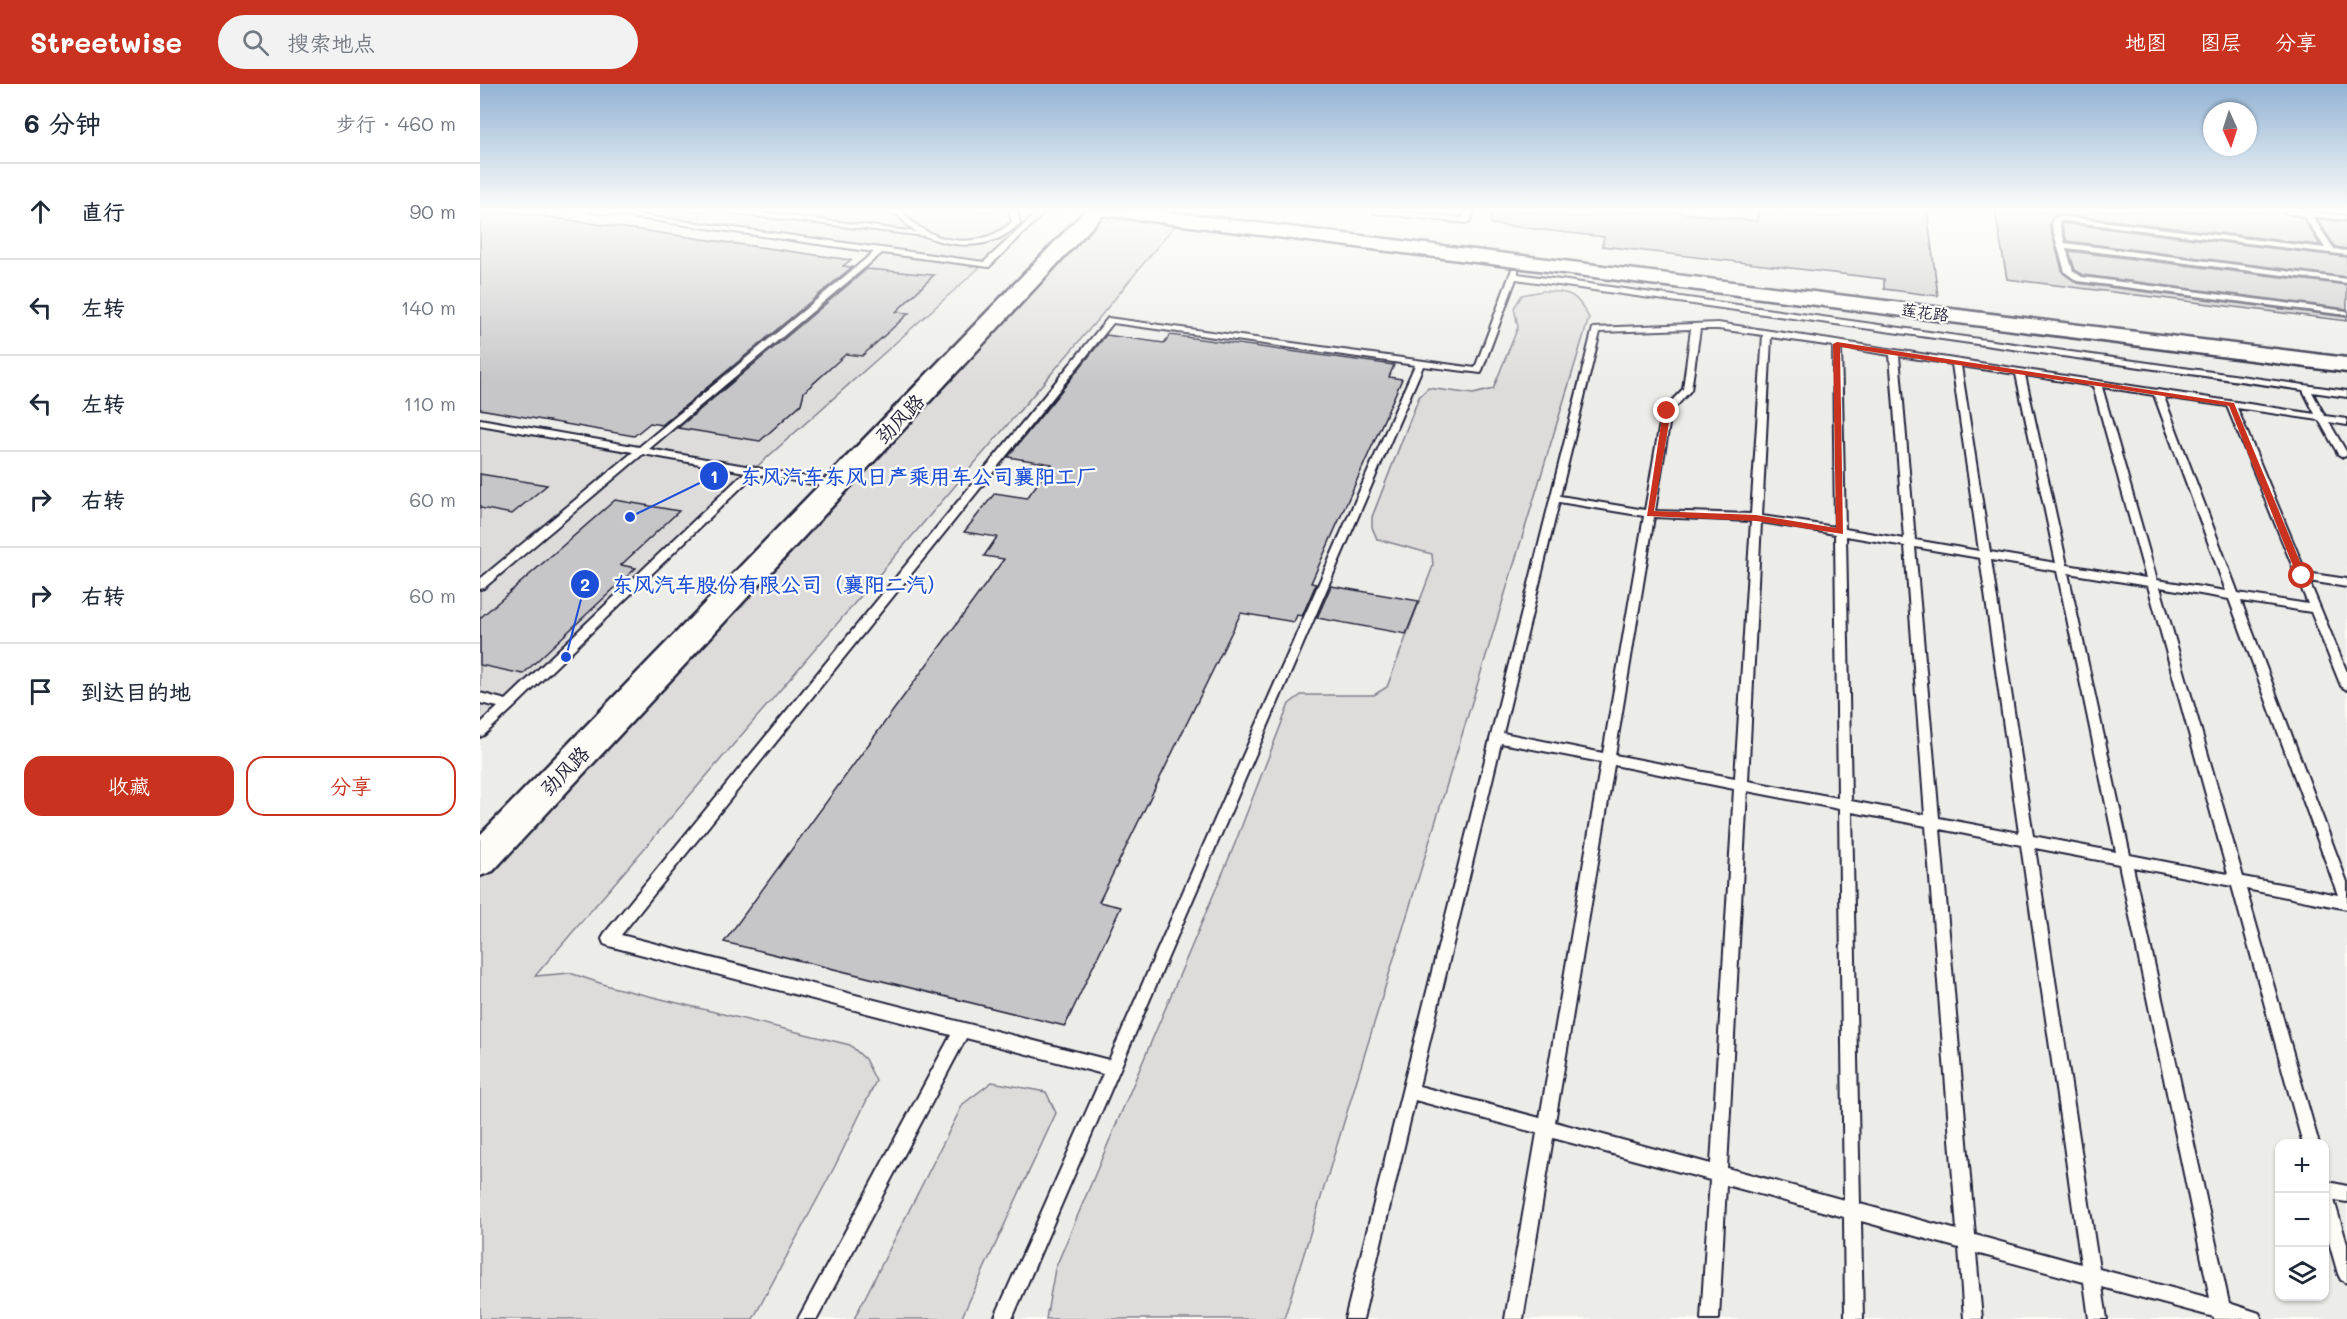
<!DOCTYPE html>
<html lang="zh">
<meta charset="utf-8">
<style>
:root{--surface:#fff;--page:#f2f2f3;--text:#1f2937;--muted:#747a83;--line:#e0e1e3;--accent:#c8321e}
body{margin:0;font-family:Mali,"LXGW WenKai TC",sans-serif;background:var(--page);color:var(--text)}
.controls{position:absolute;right:18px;bottom:18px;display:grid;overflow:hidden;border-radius:12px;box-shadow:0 2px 4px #0004}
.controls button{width:54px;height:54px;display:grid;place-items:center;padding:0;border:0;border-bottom:2px solid var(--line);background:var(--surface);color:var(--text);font:30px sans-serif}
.compass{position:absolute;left:1723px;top:18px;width:54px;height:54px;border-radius:50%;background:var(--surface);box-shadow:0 2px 4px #0004;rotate:177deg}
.stop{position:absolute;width:18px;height:18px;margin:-14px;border:4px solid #c8321e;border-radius:50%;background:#fff}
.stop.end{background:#c8321e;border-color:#fff;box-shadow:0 2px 6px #0008}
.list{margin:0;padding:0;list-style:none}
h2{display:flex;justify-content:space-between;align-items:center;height:78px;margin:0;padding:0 24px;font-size:26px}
h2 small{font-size:20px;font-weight:400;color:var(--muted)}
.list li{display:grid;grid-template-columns:39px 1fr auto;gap:18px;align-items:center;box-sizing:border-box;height:96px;padding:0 24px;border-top:2px solid var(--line)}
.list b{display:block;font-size:22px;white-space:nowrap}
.list em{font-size:20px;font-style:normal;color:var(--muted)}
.actions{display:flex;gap:12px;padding:18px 24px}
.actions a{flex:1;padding:14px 0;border:2px solid var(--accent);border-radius:18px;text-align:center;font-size:21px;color:var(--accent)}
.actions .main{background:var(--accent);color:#fff}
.icon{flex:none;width:33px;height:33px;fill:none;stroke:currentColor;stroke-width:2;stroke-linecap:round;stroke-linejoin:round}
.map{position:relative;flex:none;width:1867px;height:1235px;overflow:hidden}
header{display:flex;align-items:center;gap:36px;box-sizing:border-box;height:84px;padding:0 30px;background:var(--accent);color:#fff}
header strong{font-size:28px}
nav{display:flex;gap:33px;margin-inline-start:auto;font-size:21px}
.search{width:420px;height:54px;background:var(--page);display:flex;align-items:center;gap:15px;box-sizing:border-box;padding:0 21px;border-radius:33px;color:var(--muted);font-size:22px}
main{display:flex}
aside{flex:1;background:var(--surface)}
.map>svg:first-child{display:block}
.built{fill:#ecece9;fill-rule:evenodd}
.green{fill:#dddcdb;stroke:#807f8b;stroke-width:1.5}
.building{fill:#c6c6c8;stroke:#22223b;stroke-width:1.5}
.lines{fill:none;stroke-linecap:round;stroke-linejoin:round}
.lane-casing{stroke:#22223b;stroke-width:4}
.secondary-casing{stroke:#22223b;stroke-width:5}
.lane{fill:#fdfcf7;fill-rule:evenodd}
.secondary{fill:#fdfcf7;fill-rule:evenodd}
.route{fill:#c8321e}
.labels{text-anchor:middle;stroke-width:4.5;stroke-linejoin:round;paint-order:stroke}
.far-street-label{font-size:16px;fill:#22223b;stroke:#fdfcf7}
.street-label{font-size:20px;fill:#22223b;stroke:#fdfcf7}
.leader{fill:none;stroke:#1d4ed8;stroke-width:2}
.callout-dot{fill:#1d4ed8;stroke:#fdfcf7;stroke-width:2}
.mark-label{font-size:18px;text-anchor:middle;font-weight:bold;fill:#fff}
.callout-label{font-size:21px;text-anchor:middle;font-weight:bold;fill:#1d4ed8;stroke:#fdfcf7;stroke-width:4.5;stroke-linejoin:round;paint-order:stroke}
</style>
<header>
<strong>Streetwise</strong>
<div class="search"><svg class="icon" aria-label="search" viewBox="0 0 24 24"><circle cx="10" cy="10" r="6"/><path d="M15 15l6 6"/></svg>搜索地点</div>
<nav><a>地图</a><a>图层</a><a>分享</a></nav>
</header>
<main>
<aside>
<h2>6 分钟<small>步行 · 460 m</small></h2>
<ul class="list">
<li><svg class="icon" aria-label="ahead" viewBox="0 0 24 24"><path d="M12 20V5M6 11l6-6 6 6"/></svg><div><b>直行</b></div><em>90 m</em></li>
<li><svg class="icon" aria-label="left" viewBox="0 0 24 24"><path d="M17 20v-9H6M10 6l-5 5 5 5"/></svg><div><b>左转</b></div><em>140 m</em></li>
<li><svg class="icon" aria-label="left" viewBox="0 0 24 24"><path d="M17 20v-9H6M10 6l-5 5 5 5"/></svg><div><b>左转</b></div><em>110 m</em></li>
<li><svg class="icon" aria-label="right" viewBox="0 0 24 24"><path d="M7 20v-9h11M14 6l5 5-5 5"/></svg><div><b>右转</b></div><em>60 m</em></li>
<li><svg class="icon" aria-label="right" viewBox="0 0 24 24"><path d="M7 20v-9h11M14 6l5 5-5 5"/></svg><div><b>右转</b></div><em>60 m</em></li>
<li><svg class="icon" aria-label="arrive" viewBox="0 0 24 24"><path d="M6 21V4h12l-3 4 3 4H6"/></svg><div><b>到达目的地</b></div></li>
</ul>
<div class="actions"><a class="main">收藏</a><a>分享</a></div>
</aside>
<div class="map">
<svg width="1867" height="1235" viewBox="0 0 1867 1235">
<rect width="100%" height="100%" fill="#fdfcf7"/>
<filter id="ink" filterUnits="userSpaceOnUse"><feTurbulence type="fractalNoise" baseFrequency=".0167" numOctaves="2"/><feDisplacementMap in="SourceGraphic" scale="12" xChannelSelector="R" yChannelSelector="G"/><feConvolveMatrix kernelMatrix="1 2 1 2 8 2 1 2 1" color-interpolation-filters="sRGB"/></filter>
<g filter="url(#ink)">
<path class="built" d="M0,127h1867v1108h-1867zM1800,1060h44v152h-44z"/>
<g class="green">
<path d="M111,127h452l-291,260 -272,261v-310l160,28 241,-199z"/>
<path d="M616,127l83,9 -80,98 -564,658 35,-3 42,14 238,58 15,14 11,22 -41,85 -82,153h-273v-460z"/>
<path d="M1062,207c28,1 34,1 47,27l-305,1001h-238l9,-50 177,-418 57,-147 12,-9h73l13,-8 46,-121 -1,-12 -55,-15 -5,-12v-10l47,-120 9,-9 45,6 20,-5 25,-62 -4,-19 8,-13z"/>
<path d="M512,998l54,10 10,21 -95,206h-107l109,-215z"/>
</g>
<g class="building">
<path d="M0,127h26l345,49 -8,6 9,1 -190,158 -12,-2 -16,13 -154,-27z"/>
<path d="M1011,127h175l91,10 1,-10h169l11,85 -54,-7v-10l-282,-33 2,-9 -113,-13z"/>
<path d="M1515,127h283l25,7 17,27 -253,-30h-12l-6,9 14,49 14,10 270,34v4l-340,-42z"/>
<path d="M1837,135l30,3v27l-12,-2z"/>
<path d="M1581,139l286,34v20l-280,-36z"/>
<path d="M1589,167l278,34v24l-264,-34 -8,-5z"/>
<path d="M387,185l67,6 -38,37 13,1 -47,43 -16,-2 -42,38 -3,12 -41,37 -82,-13z"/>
<path d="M626,251l58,8 6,-8 224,30 -5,12 13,2 -91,204 5,1 -14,32 -5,-1 -3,7 -53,-9 -142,289 22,5 -56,119 -341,-84 280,-383 -20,-3 13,-19 -33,-5 31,-39 32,5 25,-34 -44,-7z"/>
<path d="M0,390l67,11 -35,29 -32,-6z"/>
<path d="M135,416l64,11 -58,54 15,3 -113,106 -43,-9v-47z"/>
<path d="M851,502l88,15 -13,33 -89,-16z"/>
</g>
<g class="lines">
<g class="lane-casing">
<g id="lane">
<path d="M108,127h21l375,51 55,-51h7l-57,56 -107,-14 -233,196 175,31 5,3 -5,3 -69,-12 -242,234 -29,27 -4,2v-13l18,-17 -18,-4v-10l26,7 239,-228 -102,-18 -159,134 -4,1v-10l153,-127 -153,-27v-6l159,28 235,-195z"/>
<path d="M248,127h22l167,21 -9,-6 -10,-11 -17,-4h21c4,4 8,10 13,13 30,22 69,23 97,-2l-3,-11h8l3,12c-26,27 -63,26 -95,13l-194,-23z"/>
<path d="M892,127h25l66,7 3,-7h8l-4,10 -4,2 -91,-10z"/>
<path d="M1800,127h25l42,5v4l-35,-4 22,33 13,2v4l-280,-34h-7l-1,2 6,20 282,36v4l-281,-35 7,23 9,6 265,34v4l-270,-34 -12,-9 -14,-49 4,-6h12l258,31 -21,-32z"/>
<path d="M1032,185h6v5l829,117v6l-35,-5 13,24 22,3v6l-18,-3 18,31 -1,3 -3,1 -5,-3 -19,-34 -82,-12 69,165 41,6v8l-38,-6 38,91v18l-6,-4 -30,-74 -70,-11 106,281v27l-101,-20 73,255h-16l-71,-258 -99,-19 96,436 30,10 3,6h-48v-2l-112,-30 5,32h-18l-5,-37 -108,-29 6,66h-18l-5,-71 -98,-27 2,98h-18l-1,-102 -118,-32 -7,134h-18l9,-139 -157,-42 -30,181h-18l32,-186 -122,-33 -52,219h-18l248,-991 125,-5 597,91 -12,-24 -787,-111 -35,94 -58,-7 -411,953h-18l109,-245 -137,-36 -149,281h-19l153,-284 -342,-89 -5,-2 -2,-5 2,-5 504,-616 367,50zM633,239l302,42 -306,695 -488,-125zM1211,245l-8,60 -21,22 -17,99 -85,-14 40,-164zM1220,245h18l45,6 -12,179 -96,-3 16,-99 20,-22zM1291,253l62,9 2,181 -73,-11zM1361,263l49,8 14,184 -59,-10zM1419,272l53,8 27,187 -64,-11zM1481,282l55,8 40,189 -66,-11zM1545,291l68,11 53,192 -79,-13zM1622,303l52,8 72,196 -69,-11zM1684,313l63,9 81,198 -70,-11zM1079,418l85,14 -41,237 -100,-20zM1174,433l97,4 -16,257 -120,-23zM1281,438l74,12 3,264 -90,-17zM1366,452l59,10 20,269 -74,-14zM1435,463l65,11 39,275 -80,-15zM1511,476l66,11 59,281 -83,-16zM1588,489l80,13 80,288 -98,-19zM1680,503l69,12 109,296 -95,-18zM1021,659l100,19 -61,356 -121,-32zM1134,681l120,24 -23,375 -156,-42zM1267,707l92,18 5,391 -117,-32zM1372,728l74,14 31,404 -97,-26zM1460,745l81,16 60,419 -106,-29zM1555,764l84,16 91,434 -111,-29z"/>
<path d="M1844,1097l23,5v16l-13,-2 13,44v39l-6,-3 -3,-6 -14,-49z"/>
</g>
</g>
<g class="secondary-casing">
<path id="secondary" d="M605,127h74l1188,147v14l-1244,-157 -610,656 -13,5v-41z"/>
</g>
<use href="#lane" class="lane"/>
<use href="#secondary" class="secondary"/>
</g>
</g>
<linearGradient id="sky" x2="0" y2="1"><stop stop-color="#92b3d4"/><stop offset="0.42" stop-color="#fefefb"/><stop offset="1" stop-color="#fefefb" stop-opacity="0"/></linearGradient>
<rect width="1867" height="300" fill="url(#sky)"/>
<path class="route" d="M1357,258l397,61 72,173 -4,3 -5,-3 -68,-170 -389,-59 3,187 -87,-13 -109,-5 16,-105 4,-2 4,2 -17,100 102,4 80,13 -3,-184z"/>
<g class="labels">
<g class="far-street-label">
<text transform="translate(1445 228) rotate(7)" y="6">莲花路</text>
</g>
<g class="street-label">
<text transform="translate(420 335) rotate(-46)" y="7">劲风路</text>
<text transform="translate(85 687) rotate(-46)" y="7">劲风路</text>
</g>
</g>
<path class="leader" d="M150 433L234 392M86 573L105 500"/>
<g class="callout-dot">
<circle cx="150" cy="433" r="6"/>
<circle cx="86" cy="573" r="6"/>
<circle cx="234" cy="392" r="15"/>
<circle cx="105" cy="500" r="15"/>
</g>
<g class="mark-label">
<text x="234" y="399">1</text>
<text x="105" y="507">2</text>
</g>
<g class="callout-label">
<text x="439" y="400">东风汽车东风日产乘用车公司襄阳工厂</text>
<text x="300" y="508">东风汽车股份有限公司（襄阳二汽）</text>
</g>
</svg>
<div class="controls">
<button>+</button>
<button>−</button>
<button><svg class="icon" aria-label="layers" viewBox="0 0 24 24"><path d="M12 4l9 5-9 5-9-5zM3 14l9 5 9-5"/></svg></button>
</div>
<svg class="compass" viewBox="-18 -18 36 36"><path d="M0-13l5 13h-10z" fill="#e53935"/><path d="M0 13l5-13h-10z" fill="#747a83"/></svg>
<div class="stop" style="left:1822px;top:492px"></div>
<div class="stop end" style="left:1187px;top:327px"></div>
</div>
</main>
